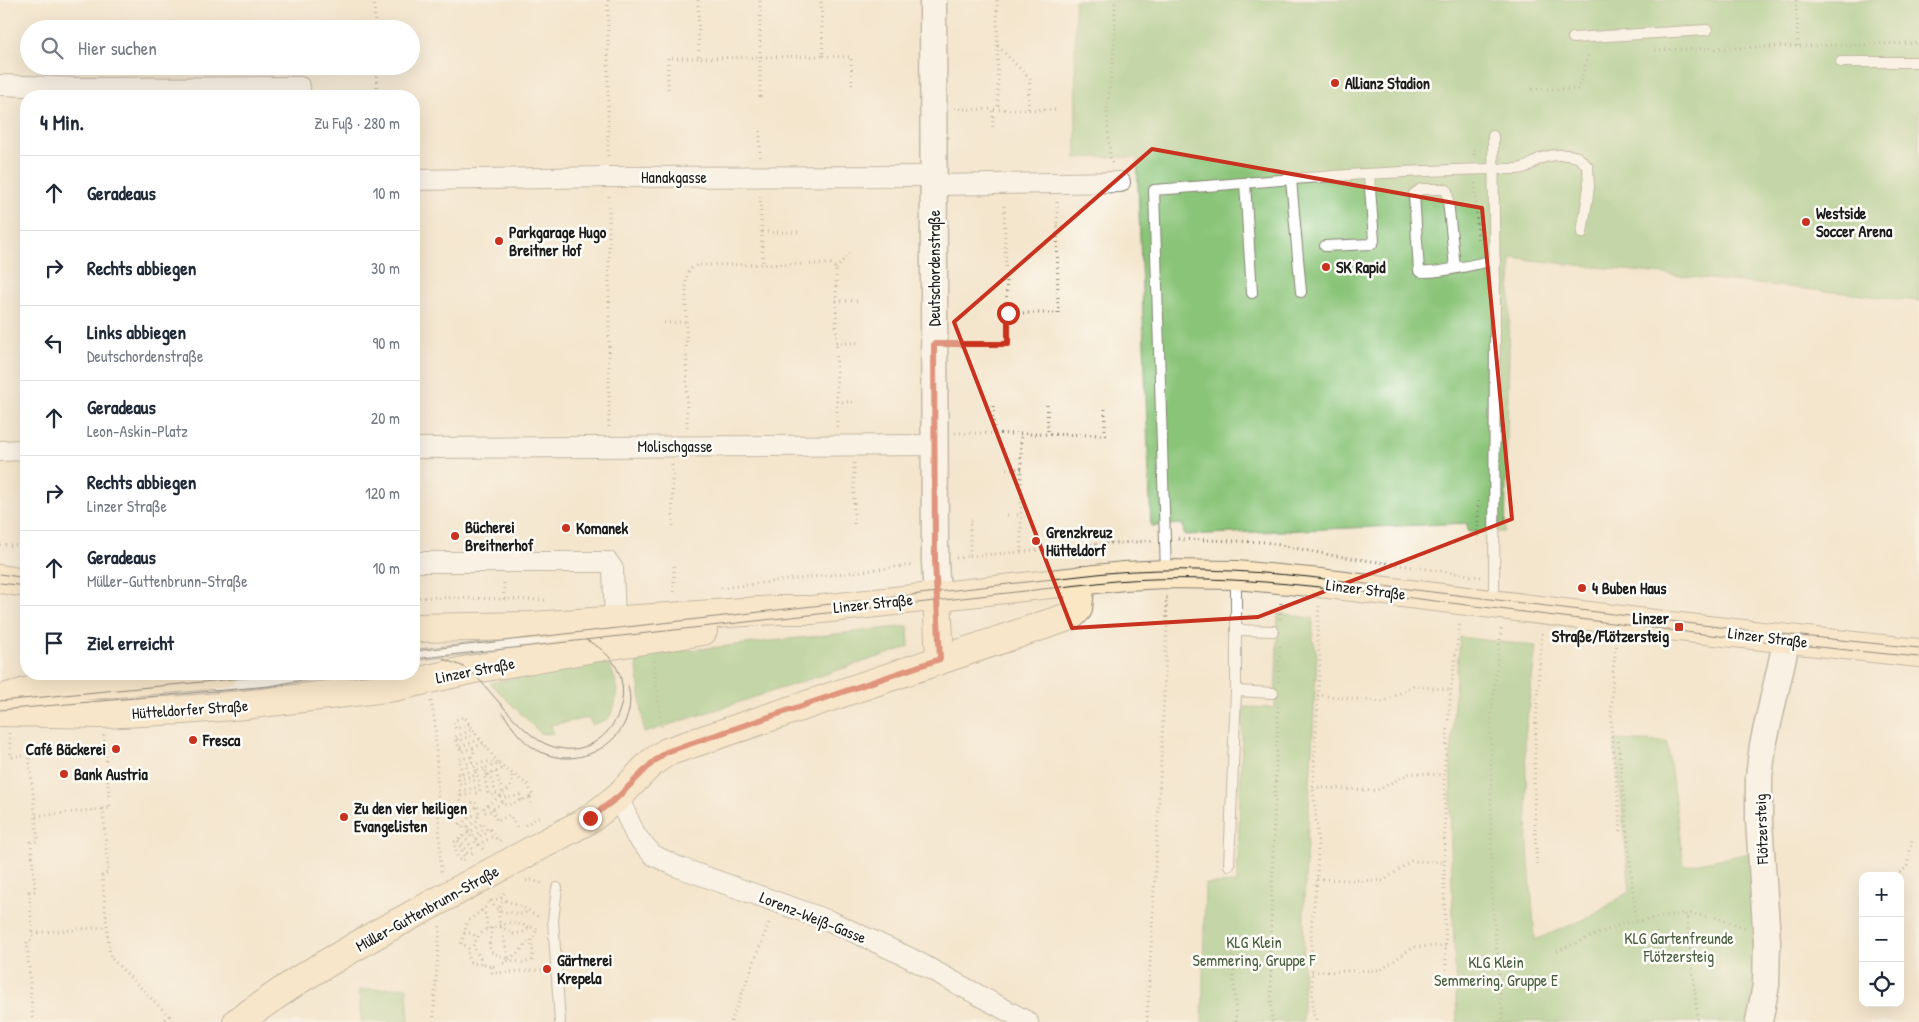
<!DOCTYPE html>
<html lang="de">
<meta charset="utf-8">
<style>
:root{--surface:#fff;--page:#f6f6f7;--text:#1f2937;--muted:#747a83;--line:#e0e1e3}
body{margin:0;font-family:"Patrick Hand",sans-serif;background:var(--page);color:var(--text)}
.controls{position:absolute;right:15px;bottom:15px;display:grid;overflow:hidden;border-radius:10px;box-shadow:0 5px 20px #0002}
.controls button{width:45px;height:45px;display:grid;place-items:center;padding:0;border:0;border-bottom:1px solid var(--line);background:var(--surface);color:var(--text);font:25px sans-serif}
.stop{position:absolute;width:15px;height:15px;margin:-11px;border:4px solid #c8321e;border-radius:50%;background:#fff}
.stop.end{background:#c8321e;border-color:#fff;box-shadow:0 1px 5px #0008}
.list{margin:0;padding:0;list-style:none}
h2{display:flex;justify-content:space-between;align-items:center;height:65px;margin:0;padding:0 20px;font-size:21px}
h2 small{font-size:16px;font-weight:400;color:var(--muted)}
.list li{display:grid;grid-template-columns:32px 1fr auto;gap:15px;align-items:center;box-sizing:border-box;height:75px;padding:0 20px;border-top:1px solid var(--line)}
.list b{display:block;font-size:19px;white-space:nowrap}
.list p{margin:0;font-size:16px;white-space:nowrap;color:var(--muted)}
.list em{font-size:16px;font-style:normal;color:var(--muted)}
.icon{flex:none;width:28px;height:28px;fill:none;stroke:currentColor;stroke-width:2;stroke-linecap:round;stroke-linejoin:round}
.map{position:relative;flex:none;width:1919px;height:1022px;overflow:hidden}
.search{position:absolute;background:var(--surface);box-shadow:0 5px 20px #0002;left:20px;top:20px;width:400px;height:55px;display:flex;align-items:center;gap:12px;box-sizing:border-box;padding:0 18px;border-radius:28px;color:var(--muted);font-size:19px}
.panel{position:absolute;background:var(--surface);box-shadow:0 5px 20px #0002;left:20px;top:90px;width:400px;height:590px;border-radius:20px}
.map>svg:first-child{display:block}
.green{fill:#8ac478;stroke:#53704a}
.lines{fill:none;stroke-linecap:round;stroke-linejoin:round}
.service-casing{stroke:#888174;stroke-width:12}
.minor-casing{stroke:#888174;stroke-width:22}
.tertiary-casing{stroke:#888174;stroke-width:29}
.secondary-casing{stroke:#888174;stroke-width:30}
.path{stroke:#888174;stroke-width:3;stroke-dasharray:1 4;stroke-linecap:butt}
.service{stroke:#fff;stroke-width:10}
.minor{stroke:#fff;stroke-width:20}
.tertiary{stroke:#fff;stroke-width:26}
.secondary{stroke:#fbe7c3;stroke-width:28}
.tram{stroke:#1c1c1c;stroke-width:1}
.route{stroke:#c8321e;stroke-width:6}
.marked{fill:none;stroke:#c8321e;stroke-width:4;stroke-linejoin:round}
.poi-dot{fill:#c8321e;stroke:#fdfcf7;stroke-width:2}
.labels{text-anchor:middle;stroke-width:5;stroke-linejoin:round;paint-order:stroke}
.poi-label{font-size:16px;font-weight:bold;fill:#1c1c1c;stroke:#fdfcf7;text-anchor:start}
.street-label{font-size:16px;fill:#1c1c1c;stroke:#fdfcf7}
.park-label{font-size:16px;fill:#485f41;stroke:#fdfcf7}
</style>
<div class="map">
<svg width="1919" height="1022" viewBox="0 0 1919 1022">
<rect width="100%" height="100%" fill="#fdfcf7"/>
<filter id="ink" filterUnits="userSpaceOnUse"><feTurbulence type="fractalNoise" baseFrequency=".02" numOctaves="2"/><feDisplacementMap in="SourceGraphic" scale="10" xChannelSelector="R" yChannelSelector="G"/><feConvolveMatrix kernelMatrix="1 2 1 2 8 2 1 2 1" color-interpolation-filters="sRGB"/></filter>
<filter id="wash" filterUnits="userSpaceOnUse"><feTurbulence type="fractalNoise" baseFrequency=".0096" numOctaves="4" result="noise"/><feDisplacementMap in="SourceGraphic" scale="20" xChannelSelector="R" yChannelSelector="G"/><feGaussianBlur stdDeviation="1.12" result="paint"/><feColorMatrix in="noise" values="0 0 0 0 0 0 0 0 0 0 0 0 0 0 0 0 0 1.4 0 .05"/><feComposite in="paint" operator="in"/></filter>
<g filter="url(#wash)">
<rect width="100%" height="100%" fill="#f4e6cd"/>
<g class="green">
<path d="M1075,0h844v301l-408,-43 -6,274h-37l-1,-9 -283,12 -1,-11 -32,2 -14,-368 -24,-1 -37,1z"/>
<path d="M1278,613l35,5v21l4,16 -13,246 -1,121h-101l3,-138 32,-1 6,-176 32,1z"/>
<path d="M908,626l1,21 -265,86 -8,-77z"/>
<path d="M1460,637l76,9 -11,91 3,110 7,93 57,-24 38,-25 -15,-151 52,2 17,124 66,-13 5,136 -9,33h-289c-3,-86 -8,-173 -6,-260 1,-42 5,-83 9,-125z"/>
<path d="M605,660c14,18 16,39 3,59l-16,6 -3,-7 -38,7 2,8 -8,1 -5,-1 -50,-50z"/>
<path d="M407,987l2,35h-48l-2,-32z"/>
</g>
</g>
<g filter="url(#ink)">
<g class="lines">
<g class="service-casing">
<g id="service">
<path d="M1573,38l134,-8"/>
<path d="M1841,62h78"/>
<path d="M1493,136l2,163 -1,304"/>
<path d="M1291,179l10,113"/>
<path d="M1245,183l7,110"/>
<path d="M1325,246l47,-2 2,-3 -5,-66"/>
<path d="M1455,267l-8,-76 -2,-2h-24l-7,5 5,77c10,5 62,-8 76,-11"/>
<path d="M1166,573l-12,-383c120,-9 241,-21 361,-21 11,0 16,-5 24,-10 10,-4 28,-6 38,-2 4,2 8,7 11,10l1,20 -7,46"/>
<path d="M1237,630l36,1"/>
<path d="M414,655l171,-19"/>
<path d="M217,686l53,-5 45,-7"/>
<path d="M1236,691l37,2"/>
<path d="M1229,865l7,-174v-115"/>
<path d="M557,888l-4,32 7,102"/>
</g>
</g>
<g class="minor-casing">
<g id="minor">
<path d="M0,85l77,3"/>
<path d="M77,96v-8l223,-1v9"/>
<path d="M414,180l194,-3 327,-1"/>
<path d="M935,185l185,-3"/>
<path d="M414,448l522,-3"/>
<path d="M0,451l26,-1"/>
<path d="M414,562h194l5,7 2,51"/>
<path d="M618,797l18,39 17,19 25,12 152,54 80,37 118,64"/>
</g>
</g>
<g class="tertiary-casing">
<g id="tertiary">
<path d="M933,0l2,561 2,36"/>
<path d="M1759,1022l7,-37 1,-44 -8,-120v-44l4,-32 24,-106"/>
</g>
</g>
<g class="secondary-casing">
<g id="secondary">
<path d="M0,579l26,4"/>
<path d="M937,597l3,62"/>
<path d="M414,628l118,-2 244,-16h36l312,-34 42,-2 70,1 84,8 359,44 240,26"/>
<path d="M0,699l33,-9 190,-16"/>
<path d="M0,712l101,2 82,-4 62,-5 149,-18 75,-17 130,-23 104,-16"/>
<path d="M237,1022l63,-43 75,-44 215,-116 28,-22 33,-34 16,-11 404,-136 7,-7 3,-29"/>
</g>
</g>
<g class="path">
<path d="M374,0l1,29"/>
<path d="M608,0v159"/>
<path d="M698,0l1,58 124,-2 -2,-56"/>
<path d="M997,0l1,109"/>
<path d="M1796,0l2,46"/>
<path d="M998,46l32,33 -2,31"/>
<path d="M1655,50l264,-7"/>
<path d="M823,56l28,1 1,32"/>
<path d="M376,66l1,30"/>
<path d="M668,89v-31h31"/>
<path d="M1532,89h46l11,-37"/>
<path d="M355,96h11"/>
<path d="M760,97v-97"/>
<path d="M954,109l102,1"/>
<path d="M993,127v-18"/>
<path d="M1474,149v8"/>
<path d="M760,157v-28"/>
<path d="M1112,163l-2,-6 -3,-46 8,-73v-38"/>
<path d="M1475,183l3,57"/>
<path d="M609,196v233"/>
<path d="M760,196l3,69"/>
<path d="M1057,226h8"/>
<path d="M762,232h40"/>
<path d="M836,269l16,-19"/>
<path d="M836,301h22"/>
<path d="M1008,313h50l-1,-112"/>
<path d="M664,323l23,-1"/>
<path d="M836,343h22"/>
<path d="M955,344h53l-4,-141"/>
<path d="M837,402h19"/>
<path d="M1047,405l1,30"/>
<path d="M993,406l1,28"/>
<path d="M687,427l-1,-148 3,-9 8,-5 134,-1 5,5 1,158"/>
<path d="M955,433l150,2v-30"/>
<path d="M854,463v62"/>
<path d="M672,465l1,64"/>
<path d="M1006,469h16"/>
<path d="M1478,501v40h3"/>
<path d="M1007,515h14"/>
<path d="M1066,533v13"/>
<path d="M1178,539l87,3 65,13 152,22"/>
<path d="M1111,543v-11"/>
<path d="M0,544l26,3"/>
<path d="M1021,552l45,-6 86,-5"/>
<path d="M970,556l51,-4v-117"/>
<path d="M956,558l14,-2v-35h3"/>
<path d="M674,566v27"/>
<path d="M721,588l192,-23"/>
<path d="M414,597l134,3"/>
<path d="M504,599v-19"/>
<path d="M1280,619l1,-17"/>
<path d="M1501,629l-10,88v106l1,73 11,126"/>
<path d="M1617,641l-4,29 -2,57 10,105"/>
<path d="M654,661l8,68"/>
<path d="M1278,682l2,-39"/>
<path d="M1317,695l66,7 30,-16 38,4"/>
<path d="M431,701l4,22 6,151"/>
<path d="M469,724l-13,5 -2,-4 1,-5 9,-3 8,11"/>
<path d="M9,733l2,24 18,-2 9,86 -7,1 4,49 -6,1 4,47 -6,3 6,80"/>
<path d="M104,735l6,73 -7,1 5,63 -6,4 8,81 59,59 -6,5 2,1"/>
<path d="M457,739l2,2 17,-8"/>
<path d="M1618,741l18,179"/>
<path d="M460,747l21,-8"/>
<path d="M473,748l11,-5"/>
<path d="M499,764l29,21 5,11 -4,2"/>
<path d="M475,771l-2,-3 3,-4 16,-3 2,5"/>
<path d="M496,772l7,22"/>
<path d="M462,773l-3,-14 13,-2"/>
<path d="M476,773l-1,-2 10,-3"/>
<path d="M489,774l7,19"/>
<path d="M487,775l17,-7"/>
<path d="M459,779l-1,3 2,2 17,-4"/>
<path d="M1313,787l63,4 34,-18 34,2"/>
<path d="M461,796l18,-4 1,-3 -2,-2"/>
<path d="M500,796l8,2 12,-3 2,5"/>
<path d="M502,802l-14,11 -4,-1v-4l25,-19 3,-7v-8"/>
<path d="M461,808l-3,3 4,4 16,-9"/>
<path d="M492,809l5,12 13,-6 8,15"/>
<path d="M36,816l67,-7"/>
<path d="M525,825l14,-8 1,2"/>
<path d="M467,827l-3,2 -4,-5 14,-9 4,1"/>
<path d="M469,832l-1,1 4,5 13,-10"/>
<path d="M460,839l7,14h5l1,-3 -9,-14"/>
<path d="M500,840l-2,1 -8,-11 -2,1 -5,-8 -13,9 -3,-5 12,-8v-9l-4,-9 -14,7 -1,-17 18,-4 2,-3 -3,-9 -18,4 -1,-1v-4l10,-2 -2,-8 6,-2v-5l2,-4 -1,-5 -12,4 -1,-5 -4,-4 -1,-6 18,-8 26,35 -14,4 2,7h-3l4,18 3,2 5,-2 4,3 3,8h7l19,-6 2,5"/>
<path d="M458,841l7,18 -3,2 -4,-2 -4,-17 14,-9"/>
<path d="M478,845l17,-10"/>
<path d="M483,849l-9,-9 14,-9"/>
<path d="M1537,864c-6,-78 -1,-155 5,-232"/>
<path d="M1896,876l11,-9 5,-29"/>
<path d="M1317,879l66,2 28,-20 33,1"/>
<path d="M526,881l6,-1 12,4"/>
<path d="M504,893l-3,5 -11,3 -6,8 -16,12 -7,23 6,2 2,3 -2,6 3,7 8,2 5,-1 8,4 13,-4 5,-3 15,3 8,-3 1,-7 -2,-14 7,-10 -7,-2 -8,5 -9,2 -14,-8c-1,-9 -3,-18 4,-26l19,7 17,11"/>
<path d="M490,901l9,10 24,3 5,-3"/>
<path d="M481,910l5,5 1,14"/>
<path d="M1687,918l4,-4 28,4 26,10"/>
<path d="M501,927l8,33"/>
<path d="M492,928l-3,17 2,7 17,7"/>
<path d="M33,933l73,-6"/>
<path d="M464,933h6l4,2 1,4"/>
<path d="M1232,946l4,76"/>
<path d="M1557,951l64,-27 63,-11 3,5 11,104"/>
<path d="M509,959l11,-8 10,-11"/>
<path d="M483,963l-10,-17 6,-11 8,-6 25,-7 18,5"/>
<path d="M491,967l1,6 51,-3"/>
<path d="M1446,970l-2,-89 1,-66 -1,-41 7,-84 9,-68"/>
<path d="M1312,972l69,-2 32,-23 33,-1"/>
<path d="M1316,1020l-3,-8 -2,-83 6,-50 1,-36 -5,-56 7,-129 -3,-18 2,-34"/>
<path d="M433,1022l7,-97"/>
<path d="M731,1022l39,-102"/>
<path d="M1147,1022l14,-261 6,-135 -1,-28h3"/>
<path d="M1272,1022l-2,-75 8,-242"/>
</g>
<use href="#service" class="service"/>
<use href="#minor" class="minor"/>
<use href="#tertiary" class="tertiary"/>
<use href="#secondary" class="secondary"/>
<g class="tram">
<path d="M0,574l26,4"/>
<path d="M0,583l26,3"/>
<path d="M414,651l692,-78c68,-6 135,-3 203,4l443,54 167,17"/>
<path d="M414,659l701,-78c115,-9 230,9 344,23 153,19 306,39 460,53"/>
<path d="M443,659l19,7 12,8c18,19 47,57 68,68 66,35 119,-67 44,-102"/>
<path d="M0,701l288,-27"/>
<path d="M0,710l270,-24 64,-12"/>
<path d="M503,713c10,16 21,32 40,40 43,19 98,-19 85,-67"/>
</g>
</g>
</g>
<g class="lines" filter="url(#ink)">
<path class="route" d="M590,818l28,-21 34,-34 14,-11 274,-93 -5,-98 -1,-217h74v-31"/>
</g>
<path d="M0 0H1919V1022H0ZM1152,149l330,59 30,311 -254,98 -186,11 -118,-306z" fill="#f4e6cd" fill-opacity=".55" fill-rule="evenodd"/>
<path class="marked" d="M1152,149l330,59 30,311 -254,98 -186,11 -118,-306z"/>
<g class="poi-dot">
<circle cx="1335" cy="83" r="5"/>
<circle cx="1806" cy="222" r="5"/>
<circle cx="499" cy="241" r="5"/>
<circle cx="1326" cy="267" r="5"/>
<circle cx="566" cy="528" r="5"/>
<circle cx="455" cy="536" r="5"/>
<circle cx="1036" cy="541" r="5"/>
<circle cx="1582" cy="588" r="5"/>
<rect x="1674" y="622" width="10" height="10" rx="2.5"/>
<circle cx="193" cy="740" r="5"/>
<circle cx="116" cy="749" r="5"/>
<circle cx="64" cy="774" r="5"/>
<circle cx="344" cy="817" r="5"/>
<circle cx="547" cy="969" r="5"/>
</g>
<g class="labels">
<g class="poi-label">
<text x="1345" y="89">Allianz Stadion</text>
<text x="1816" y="219">Westside<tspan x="1816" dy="18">Soccer Arena</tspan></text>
<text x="509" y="238">Parkgarage Hugo<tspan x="509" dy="18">Breitner Hof</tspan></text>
<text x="1336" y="273">SK Rapid</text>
<text x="465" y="533">Bücherei<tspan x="465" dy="18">Breitnerhof</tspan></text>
<text x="576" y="534">Komanek</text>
<text x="1046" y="538">Grenzkreuz<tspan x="1046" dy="18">Hütteldorf</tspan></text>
<text x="1592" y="594">4 Buben Haus</text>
<text x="1669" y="624" text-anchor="end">Linzer<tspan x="1669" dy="18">Straße/Flötzersteig</tspan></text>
<text x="203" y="746">Fresca</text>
<text x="106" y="755" text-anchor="end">Café Bäckerei</text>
<text x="74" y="780">Bank Austria</text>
<text x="354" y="814">Zu den vier heiligen<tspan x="354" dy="18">Evangelisten</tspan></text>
<text x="557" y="966">Gärtnerei<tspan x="557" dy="18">Krepela</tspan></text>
</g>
<g class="street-label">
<text x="674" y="183">Hanakgasse</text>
<text transform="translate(934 268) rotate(-90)" y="6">Deutschordenstraße</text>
<text x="675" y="452">Molischgasse</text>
<text transform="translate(1366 589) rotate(7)" y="6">Linzer Straße</text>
<text transform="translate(873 603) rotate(-6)" y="6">Linzer Straße</text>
<text transform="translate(1768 637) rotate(7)" y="6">Linzer Straße</text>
<text transform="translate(475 670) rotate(-11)" y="6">Linzer Straße</text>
<text transform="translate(190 709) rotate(-4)" y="6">Hütteldorfer Straße</text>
<text transform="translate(1761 829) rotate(-92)" y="6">Flötzersteig</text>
<text transform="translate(427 908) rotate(-29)" y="6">Müller-Guttenbrunn-Straße</text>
<text transform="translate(813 917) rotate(22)" y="6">Lorenz-Weiß-Gasse</text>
</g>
<g class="park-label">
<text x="1679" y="944">KLG Gartenfreunde<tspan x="1679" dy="18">Flötzersteig</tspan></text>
<text x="1254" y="948">KLG Klein<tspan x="1254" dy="18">Semmering, Gruppe F</tspan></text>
<text x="1496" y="968">KLG Klein<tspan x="1496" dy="18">Semmering, Gruppe E</tspan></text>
</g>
</g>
</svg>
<div class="controls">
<button>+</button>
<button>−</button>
<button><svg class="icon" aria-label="locate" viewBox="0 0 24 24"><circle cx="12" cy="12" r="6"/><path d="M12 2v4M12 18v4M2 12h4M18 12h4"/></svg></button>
</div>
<div class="stop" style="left:1008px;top:313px"></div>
<div class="stop end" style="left:590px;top:818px"></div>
<div class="search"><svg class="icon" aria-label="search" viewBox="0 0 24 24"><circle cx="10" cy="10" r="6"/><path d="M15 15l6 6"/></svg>Hier suchen</div>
<section class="panel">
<h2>4 Min.<small>Zu Fuß · 280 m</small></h2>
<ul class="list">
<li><svg class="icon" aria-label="ahead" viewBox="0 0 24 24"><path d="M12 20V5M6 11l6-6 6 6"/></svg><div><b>Geradeaus</b></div><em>10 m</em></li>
<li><svg class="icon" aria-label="right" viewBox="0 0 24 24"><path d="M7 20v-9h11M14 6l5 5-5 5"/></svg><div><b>Rechts abbiegen</b></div><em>30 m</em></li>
<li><svg class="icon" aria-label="left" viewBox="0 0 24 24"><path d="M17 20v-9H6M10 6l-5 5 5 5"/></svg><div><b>Links abbiegen</b><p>Deutschordenstraße</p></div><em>90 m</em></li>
<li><svg class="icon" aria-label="ahead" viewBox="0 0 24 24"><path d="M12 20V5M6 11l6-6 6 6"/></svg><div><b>Geradeaus</b><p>Leon-Askin-Platz</p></div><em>20 m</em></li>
<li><svg class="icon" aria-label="right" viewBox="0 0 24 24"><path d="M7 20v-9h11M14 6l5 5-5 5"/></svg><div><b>Rechts abbiegen</b><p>Linzer Straße</p></div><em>120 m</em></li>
<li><svg class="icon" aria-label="ahead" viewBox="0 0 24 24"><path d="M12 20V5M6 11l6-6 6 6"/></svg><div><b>Geradeaus</b><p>Müller-Guttenbrunn-Straße</p></div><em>10 m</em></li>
<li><svg class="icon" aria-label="arrive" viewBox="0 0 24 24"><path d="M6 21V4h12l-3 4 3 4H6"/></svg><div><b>Ziel erreicht</b></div></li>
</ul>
</section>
</div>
